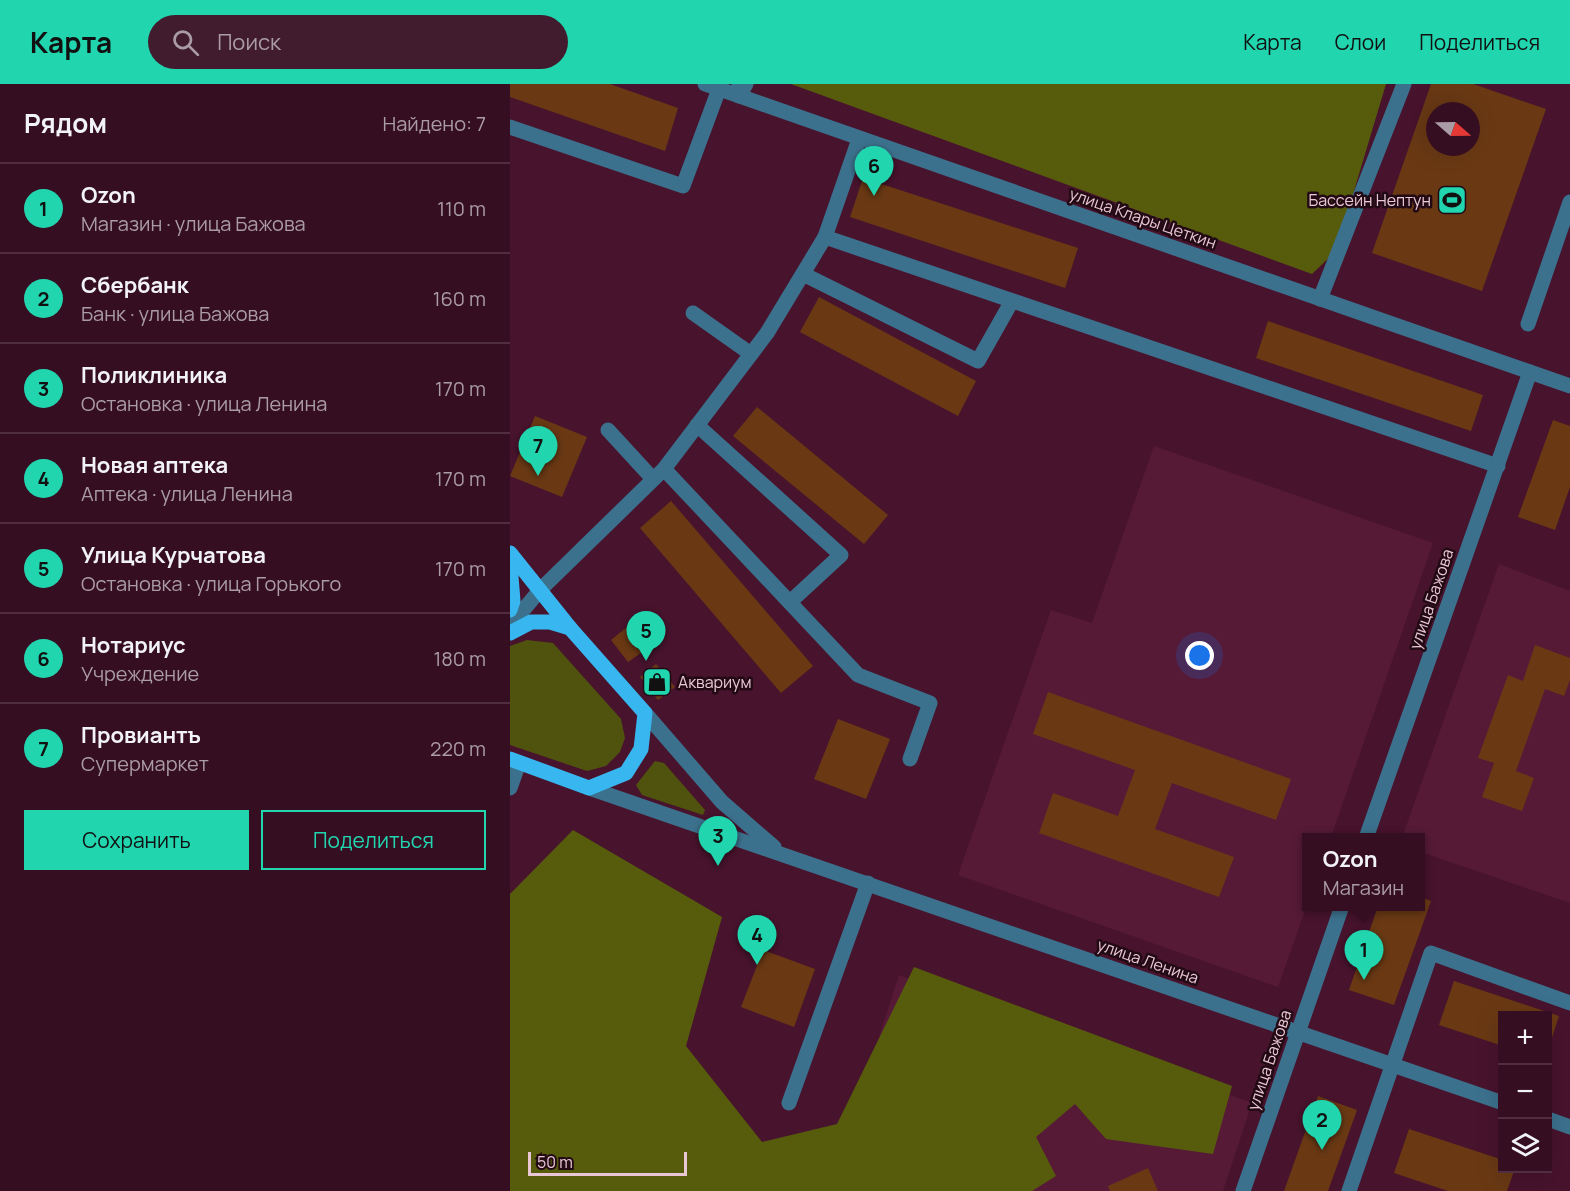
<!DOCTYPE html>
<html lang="ru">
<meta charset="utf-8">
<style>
:root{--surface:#360e22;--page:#411c2f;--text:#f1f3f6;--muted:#aa9ca5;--line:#502e40;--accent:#21d5af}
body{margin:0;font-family:Manrope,sans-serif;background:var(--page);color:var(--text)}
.controls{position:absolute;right:18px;bottom:18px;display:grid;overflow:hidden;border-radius:0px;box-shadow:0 6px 24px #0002}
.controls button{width:54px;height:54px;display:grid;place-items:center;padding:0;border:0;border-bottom:2px solid var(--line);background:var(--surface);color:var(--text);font:30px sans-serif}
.compass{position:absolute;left:916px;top:18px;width:54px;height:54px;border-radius:50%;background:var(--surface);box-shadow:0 6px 24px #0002;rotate:110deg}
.scale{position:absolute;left:18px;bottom:15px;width:159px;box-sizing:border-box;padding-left:6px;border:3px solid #eac7d4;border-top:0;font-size:16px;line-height:21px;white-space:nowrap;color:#eac7d4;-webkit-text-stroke:4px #210a14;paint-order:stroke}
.you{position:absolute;left:690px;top:572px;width:21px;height:21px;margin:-15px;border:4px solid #fff;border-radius:50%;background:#1a73e8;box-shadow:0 0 0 9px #1a73e833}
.badge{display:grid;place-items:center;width:39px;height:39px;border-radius:50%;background:var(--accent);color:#111;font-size:20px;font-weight:700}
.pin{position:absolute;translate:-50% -50px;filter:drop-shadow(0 2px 3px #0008)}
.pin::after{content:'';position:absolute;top:32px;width:21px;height:18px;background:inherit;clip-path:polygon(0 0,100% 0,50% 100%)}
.popup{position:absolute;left:792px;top:749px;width:123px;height:78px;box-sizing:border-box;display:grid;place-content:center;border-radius:0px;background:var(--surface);filter:drop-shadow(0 2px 4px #0005);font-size:20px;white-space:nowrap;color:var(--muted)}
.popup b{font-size:22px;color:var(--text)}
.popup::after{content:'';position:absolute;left:50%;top:100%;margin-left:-12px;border:12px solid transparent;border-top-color:var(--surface)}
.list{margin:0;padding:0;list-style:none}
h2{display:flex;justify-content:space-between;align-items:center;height:78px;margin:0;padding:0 24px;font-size:26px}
h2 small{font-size:20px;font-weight:400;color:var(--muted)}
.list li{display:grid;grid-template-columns:39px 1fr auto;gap:18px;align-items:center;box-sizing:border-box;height:90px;padding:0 24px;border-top:2px solid var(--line)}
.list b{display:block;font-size:22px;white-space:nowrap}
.list p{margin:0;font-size:20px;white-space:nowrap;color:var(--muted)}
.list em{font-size:20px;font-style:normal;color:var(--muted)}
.actions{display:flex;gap:12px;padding:18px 24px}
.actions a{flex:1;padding:14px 0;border:2px solid var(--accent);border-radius:0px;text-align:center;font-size:21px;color:var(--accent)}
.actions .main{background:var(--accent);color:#111}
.icon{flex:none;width:33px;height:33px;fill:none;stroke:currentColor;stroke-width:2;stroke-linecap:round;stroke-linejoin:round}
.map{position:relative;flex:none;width:1060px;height:1107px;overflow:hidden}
header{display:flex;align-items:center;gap:36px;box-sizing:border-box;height:84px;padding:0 30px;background:var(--accent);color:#111}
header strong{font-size:28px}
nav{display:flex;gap:33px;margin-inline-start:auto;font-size:21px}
.search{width:420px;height:54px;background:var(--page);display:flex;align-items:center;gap:15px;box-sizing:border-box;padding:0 21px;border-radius:33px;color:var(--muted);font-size:22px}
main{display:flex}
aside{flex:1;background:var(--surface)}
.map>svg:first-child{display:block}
.built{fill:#561a37}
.green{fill:#4f530e}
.forest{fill:#575c0d}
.building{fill:#6a3914;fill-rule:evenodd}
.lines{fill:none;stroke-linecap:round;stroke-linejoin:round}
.minor{stroke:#3c718d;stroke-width:15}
.major{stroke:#38b6f0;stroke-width:15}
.labels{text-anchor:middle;stroke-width:5;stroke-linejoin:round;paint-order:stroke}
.poi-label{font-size:16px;fill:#eac7d4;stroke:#210a14;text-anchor:end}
.street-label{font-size:16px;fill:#eac7d4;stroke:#210a14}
</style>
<header>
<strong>Карта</strong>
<div class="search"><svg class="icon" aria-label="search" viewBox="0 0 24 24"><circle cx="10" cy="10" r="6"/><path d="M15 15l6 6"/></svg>Поиск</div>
<nav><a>Карта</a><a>Слои</a><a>Поделиться</a></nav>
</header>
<main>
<aside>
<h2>Рядом<small>Найдено: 7</small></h2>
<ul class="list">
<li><span class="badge">1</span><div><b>Ozon</b><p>Магазин · улица Бажова</p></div><em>110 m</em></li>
<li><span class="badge">2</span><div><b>Сбербанк</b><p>Банк · улица Бажова</p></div><em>160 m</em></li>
<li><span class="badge">3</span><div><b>Поликлиника</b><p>Остановка · улица Ленина</p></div><em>170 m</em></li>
<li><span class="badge">4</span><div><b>Новая аптека</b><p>Аптека · улица Ленина</p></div><em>170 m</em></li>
<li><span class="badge">5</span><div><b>Улица Курчатова</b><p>Остановка · улица Горького</p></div><em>170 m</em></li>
<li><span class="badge">6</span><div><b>Нотариус</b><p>Учреждение</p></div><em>180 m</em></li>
<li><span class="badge">7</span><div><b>Провиантъ</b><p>Супермаркет</p></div><em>220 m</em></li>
</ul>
<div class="actions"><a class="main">Сохранить</a><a>Поделиться</a></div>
</aside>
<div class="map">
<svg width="1060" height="1107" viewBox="0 0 1060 1107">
<rect width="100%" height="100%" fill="#48132d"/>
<g class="built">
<path d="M644,362l279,97 -102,294 -24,1v67l-29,82 -320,-112 93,-265 41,13z"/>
<path d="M989,480l71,27v312l-149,-51v-14h-19z"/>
<path d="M389,891l353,128 -29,88h-394z"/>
</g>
<g class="green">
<path d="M17,556l26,3 68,76 4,19 -5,14 -14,14 -19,5 -77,-26v-99z"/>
<path d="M145,677l9,2 41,47 -2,5 -61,-20 -6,-10z"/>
</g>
<g class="forest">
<path d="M281,0h595l-50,167 -24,23z"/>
<path d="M63,746l149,87 -36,129 76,96 75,-18 77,-157 318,119 -19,68 -107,-15 -31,-35 -39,33 20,39 -24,15h-522v-297z"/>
</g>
<g class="building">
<path d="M0,0h100l68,24 -13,43 -155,-54z"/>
<path d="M921,0h42l73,25 -64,182 -110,-38zM925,27h36v36h-36z"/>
<path d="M353,94l215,70 -13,40 -215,-71z"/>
<path d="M309,213l157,84 -18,35 -158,-84z"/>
<path d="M758,237l215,74 -12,36 -215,-73z"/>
<path d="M247,323l131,108 -24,29 -131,-108z"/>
<path d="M25,332l52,21 -25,60 -52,-21z"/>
<path d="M1043,336l17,6v61l-15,43 -37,-13z"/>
<path d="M161,417l142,165 -32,27 -141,-165z"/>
<path d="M117,543l18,23 -17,12 -17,-22z"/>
<path d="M1025,561l35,13v22l-6,16 -19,-7 -29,82 18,7 -12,33 -40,-14 12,-34 -16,-5 30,-83 15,6z"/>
<path d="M146,580l19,23 -17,13 -18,-23z"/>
<path d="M538,608l243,87 -15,41 -104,-37 -17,46 79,28 -15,40 -180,-64 14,-40 65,23 17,-46 -102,-36z"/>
<path d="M328,635l52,20 -24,60 -52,-20z"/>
<path d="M911,813l10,4 -37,104 -45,-15 29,-84h43z"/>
<path d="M253,866l52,19 -21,58 -53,-20z"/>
<path d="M944,897l105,35 -11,34v-34h-45v30l-64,-21z"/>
<path d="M808,1012l39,14 -29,81h-44z"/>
<path d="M899,1045l94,31v8h12l-8,23h-59l-54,-18z"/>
<path d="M638,1084l10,23h-48l-2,-5z"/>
</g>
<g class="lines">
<g class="minor">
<path d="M195,0l865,302"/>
<path d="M229,0v12l7,-12"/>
<path d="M0,43l173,59 36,-97"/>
<path d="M315,153l673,229"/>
<path d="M293,190l175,87 34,-60"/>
<path d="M810,215l84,-215"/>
<path d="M183,229l58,41"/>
<path d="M1018,240l42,-122"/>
<path d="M187,341l144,130 -51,47"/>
<path d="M98,346l45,49"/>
<path d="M154,385l194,206 72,28 -20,56"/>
<path d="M0,542l30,-36 124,-121 103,-136 58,-96 34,-98"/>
<path d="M135,629l77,89 52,45"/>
<path d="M0,704l9,-25"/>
<path d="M79,704l914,315"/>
<path d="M856,754l164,-466"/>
<path d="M279,1019l79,-220"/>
<path d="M1038,1035l22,8"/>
<path d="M733,1107l99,-285"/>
<path d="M839,1107l82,-238 139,50"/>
</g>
<g class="major">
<path d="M0,469l60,75"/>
<path d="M0,480l3,37 -3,9"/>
<path d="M0,549l21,-11h19l20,6 75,85 -4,36 -15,24 -37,15 -79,-29"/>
</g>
</g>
<defs>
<g id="stadium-square" transform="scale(1.5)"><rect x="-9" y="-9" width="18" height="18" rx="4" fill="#21d5af" stroke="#210a14"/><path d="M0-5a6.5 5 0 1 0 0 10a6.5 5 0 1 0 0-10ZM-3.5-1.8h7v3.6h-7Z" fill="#111"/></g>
<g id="shop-square" transform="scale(1.5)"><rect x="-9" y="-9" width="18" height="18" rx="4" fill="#21d5af" stroke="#210a14"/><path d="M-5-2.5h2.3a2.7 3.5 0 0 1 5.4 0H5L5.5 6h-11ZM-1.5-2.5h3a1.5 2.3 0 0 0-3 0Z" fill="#111"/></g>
</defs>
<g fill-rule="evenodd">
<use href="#stadium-square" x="942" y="116"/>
<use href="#shop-square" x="147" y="598"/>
</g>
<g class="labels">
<g class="poi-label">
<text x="921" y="122">Бассейн Нептун</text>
<text x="168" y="604" text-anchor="start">Аквариум</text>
</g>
<g class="street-label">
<text transform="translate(633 134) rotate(19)" y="6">улица Клары Цеткин</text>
<text transform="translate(921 515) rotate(-71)" y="6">улица Бажова</text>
<text transform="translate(638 877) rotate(19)" y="6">улица Ленина</text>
<text transform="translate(759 976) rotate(-71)" y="6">улица Бажова</text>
</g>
</g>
</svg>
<div class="controls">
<button>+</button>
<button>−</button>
<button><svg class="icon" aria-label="layers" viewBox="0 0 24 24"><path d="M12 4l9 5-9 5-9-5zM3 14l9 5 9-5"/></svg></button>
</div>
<svg class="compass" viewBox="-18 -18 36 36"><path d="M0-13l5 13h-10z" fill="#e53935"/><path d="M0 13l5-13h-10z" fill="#aa9ca5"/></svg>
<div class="scale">50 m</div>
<div class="you"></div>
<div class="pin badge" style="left:854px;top:896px">1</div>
<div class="popup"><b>Ozon</b>Магазин</div>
<div class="pin badge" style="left:812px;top:1066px">2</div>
<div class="pin badge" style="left:208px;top:782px">3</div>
<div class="pin badge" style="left:247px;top:881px">4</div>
<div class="pin badge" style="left:136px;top:577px">5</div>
<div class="pin badge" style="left:364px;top:112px">6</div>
<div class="pin badge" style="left:28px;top:392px">7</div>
</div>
</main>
